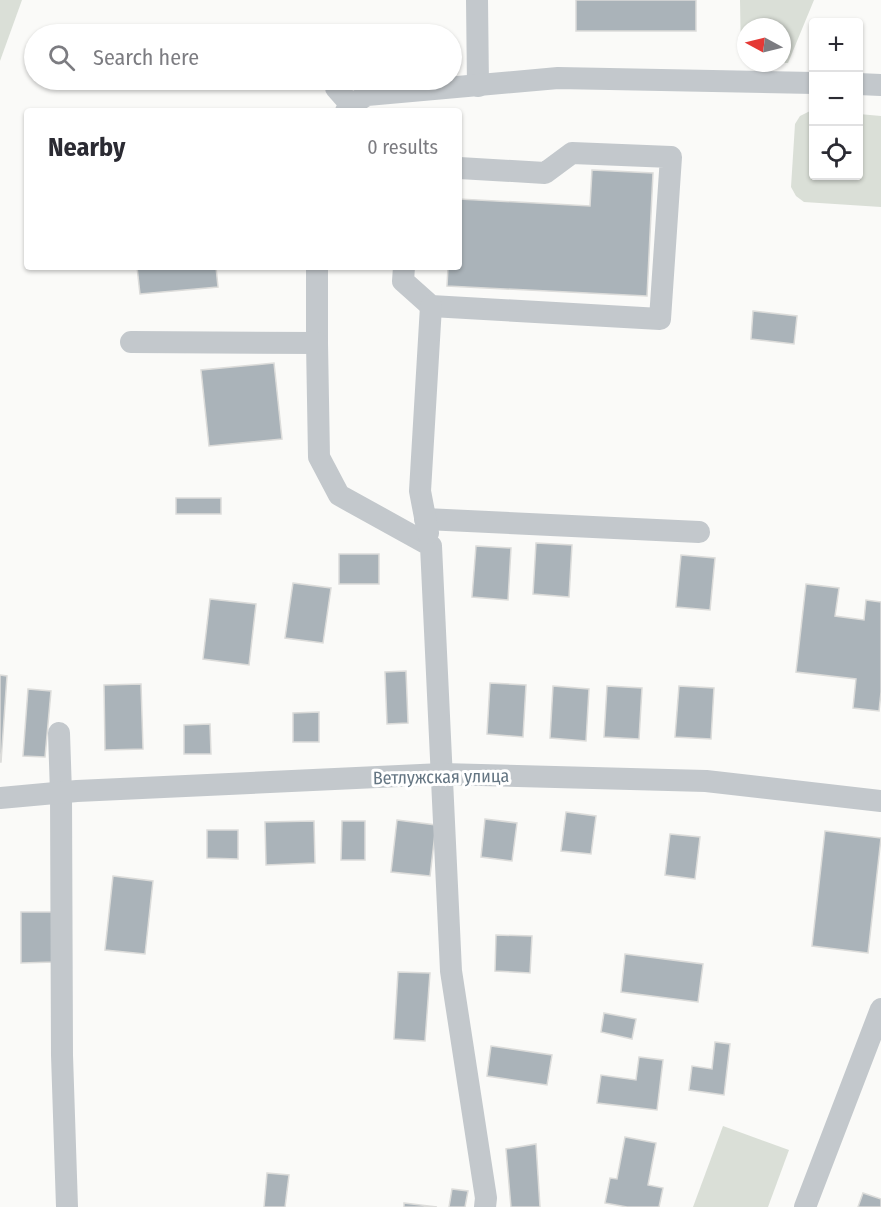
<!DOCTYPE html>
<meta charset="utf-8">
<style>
:root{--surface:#fff;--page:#f7f7f7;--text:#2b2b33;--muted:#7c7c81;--line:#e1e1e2}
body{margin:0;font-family:"Fira Sans Condensed",sans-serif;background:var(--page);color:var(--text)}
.controls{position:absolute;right:18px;top:18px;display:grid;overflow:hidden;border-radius:6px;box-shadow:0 2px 4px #0004}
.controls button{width:54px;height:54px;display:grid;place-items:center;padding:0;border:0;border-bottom:2px solid var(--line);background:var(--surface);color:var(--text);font:30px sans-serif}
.compass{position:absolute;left:737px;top:18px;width:54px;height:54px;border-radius:50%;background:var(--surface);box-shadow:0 2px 4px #0004;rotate:277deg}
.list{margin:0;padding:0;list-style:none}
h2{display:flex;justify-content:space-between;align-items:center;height:78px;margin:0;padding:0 24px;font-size:26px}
h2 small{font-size:20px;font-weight:400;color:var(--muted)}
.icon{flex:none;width:33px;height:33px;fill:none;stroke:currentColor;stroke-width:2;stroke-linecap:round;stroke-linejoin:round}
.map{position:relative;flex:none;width:881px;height:1207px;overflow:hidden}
.search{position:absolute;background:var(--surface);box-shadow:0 2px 4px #0004;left:24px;top:24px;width:438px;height:66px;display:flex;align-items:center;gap:15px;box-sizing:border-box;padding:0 21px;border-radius:33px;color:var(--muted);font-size:22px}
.panel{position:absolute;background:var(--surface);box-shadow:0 2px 4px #0004;left:24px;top:108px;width:438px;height:162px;border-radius:6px}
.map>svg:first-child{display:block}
.green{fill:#dadfd7}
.building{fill:#aab3b9;stroke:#dcdcda;stroke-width:1.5}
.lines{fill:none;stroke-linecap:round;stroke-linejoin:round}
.minor{stroke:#c3c8cc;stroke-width:22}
.labels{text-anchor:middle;stroke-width:6;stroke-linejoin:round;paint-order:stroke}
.street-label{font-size:18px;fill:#657683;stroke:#fff}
</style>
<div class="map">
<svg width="881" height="1207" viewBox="0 0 881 1207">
<rect width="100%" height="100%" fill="#fafaf8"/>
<g class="green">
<path d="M0,0h22l-22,61z"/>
<path d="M740,0h74l-26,63h-6v-36h-36v33l-5,-1z"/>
<path d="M810,111h3l1,65h44l1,-62 22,2v91l-77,-5 -8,-6 -5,-9 4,-63 5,-8z"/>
<path d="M723,1126l66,24 -21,57h-75z"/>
</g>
<g class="building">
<rect x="576" y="0" width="120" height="31"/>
<path d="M592,170l61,3 -6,123 -200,-10 1,-19h11v-68l131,7z"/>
<path d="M137,267h79l2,20 -78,7z"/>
<path d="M753,311l44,5 -3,28 -43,-5z"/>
<path d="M274,363l8,76 -73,7 -8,-76z"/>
<rect x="176" y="498" width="45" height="16"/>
<path d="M536,543l36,2 -3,52 -36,-3z"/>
<path d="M476,546l35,2 -3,52 -36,-3z"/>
<rect x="339" y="554" width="40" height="30"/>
<path d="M681,555l34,3 -5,52 -34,-3z"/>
<path d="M293,583l38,5 -8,55 -38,-5z"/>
<path d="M806,584l33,4 -4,28 29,4 2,-20 15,2v90l-2,19 -26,-3 3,-29 -60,-7z"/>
<path d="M210,599l46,5 -7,61 -46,-6z"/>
<path d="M406,671l2,52 -21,1 -2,-52z"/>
<path d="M0,675l7,1 -6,86h-1z"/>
<path d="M490,683l36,2 -3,52 -36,-3z"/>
<path d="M141,684l2,65 -38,1 -1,-65z"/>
<path d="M553,686l36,3 -3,52 -36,-3z"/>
<path d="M607,686l35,2 -3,51 -35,-2z"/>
<path d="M679,686l35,2 -3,51 -36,-2z"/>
<path d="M28,689l23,2 -6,66 -22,-1z"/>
<path d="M319,712v30h-26v-29z"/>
<path d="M210,724l1,30h-27v-29z"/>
<path d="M566,812l30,4 -5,38 -30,-3z"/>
<path d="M485,819l32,4 -5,38 -31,-4z"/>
<path d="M397,820l39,5 -6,51 -39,-4z"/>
<path d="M314,821l1,42 -49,2 -1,-43z"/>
<path d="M342,821h23v39h-24z"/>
<path d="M207,830h31v29l-31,-1z"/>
<path d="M825,831l56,7 -13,115 -56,-7z"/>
<path d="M670,834l30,3 -5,42 -30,-4z"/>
<path d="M113,876l40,5 -8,73 -40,-4z"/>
<path d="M21,912h34v50l-34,1z"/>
<path d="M496,935l36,1 -2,37 -35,-2z"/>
<path d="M625,954l78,10 -5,38 -77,-10z"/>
<path d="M398,972l32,1 -5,68 -31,-2z"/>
<path d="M604,1013l32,6 -4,20 -31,-7z"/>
<path d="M715,1042l15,2 -6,51 -35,-5 3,-24 20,3z"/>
<path d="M491,1046l61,9 -5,30 -60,-9z"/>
<path d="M639,1057l24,3 -6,50 -60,-7 4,-28 35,5z"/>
<path d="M625,1137l31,6 -8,42 15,3 -4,19h-32l-22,-4 5,-25 7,1z"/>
<path d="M536,1144l4,63h-29l-5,-58z"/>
<path d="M267,1173l22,2 -4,32h-21z"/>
<path d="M452,1189l16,2 -3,16h-16z"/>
<path d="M863,1193l18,6v8h-23z"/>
<path d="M404,1203l33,4h-33z"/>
</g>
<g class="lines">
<g class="minor">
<path d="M477,0l1,86"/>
<path d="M336,80v8l15,17"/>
<path d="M858,84l23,1"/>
<path d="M346,111l5,-6 16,-10 191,-17 256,5"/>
<path d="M317,267v76l2,114 20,38 92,51 20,425 35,227 -1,9"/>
<path d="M404,267l-1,14 28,25 229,13 11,-162 -99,-4 -27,20 -86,-5"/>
<path d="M131,342l186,1"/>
<path d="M425,519l274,13"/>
<path d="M428,533l-8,-42 11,-185"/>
<path d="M59,733l2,60 1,262 5,152"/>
<path d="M0,798l77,-7 365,-17 264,7 175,20"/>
<path d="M805,1207l76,-198"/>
</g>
</g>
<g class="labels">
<g class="street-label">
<text transform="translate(441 777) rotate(-1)" y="6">Ветлужская улица</text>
</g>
</g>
</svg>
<div class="controls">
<button>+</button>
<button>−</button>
<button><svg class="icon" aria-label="locate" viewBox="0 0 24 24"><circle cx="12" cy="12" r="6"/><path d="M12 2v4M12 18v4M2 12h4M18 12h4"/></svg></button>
</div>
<svg class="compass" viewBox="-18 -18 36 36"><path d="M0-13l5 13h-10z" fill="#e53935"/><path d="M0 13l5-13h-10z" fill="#7c7c81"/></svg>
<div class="search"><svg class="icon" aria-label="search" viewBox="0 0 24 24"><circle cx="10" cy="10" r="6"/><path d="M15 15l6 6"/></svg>Search here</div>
<section class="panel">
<h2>Nearby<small>0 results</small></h2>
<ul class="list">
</ul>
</section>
</div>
